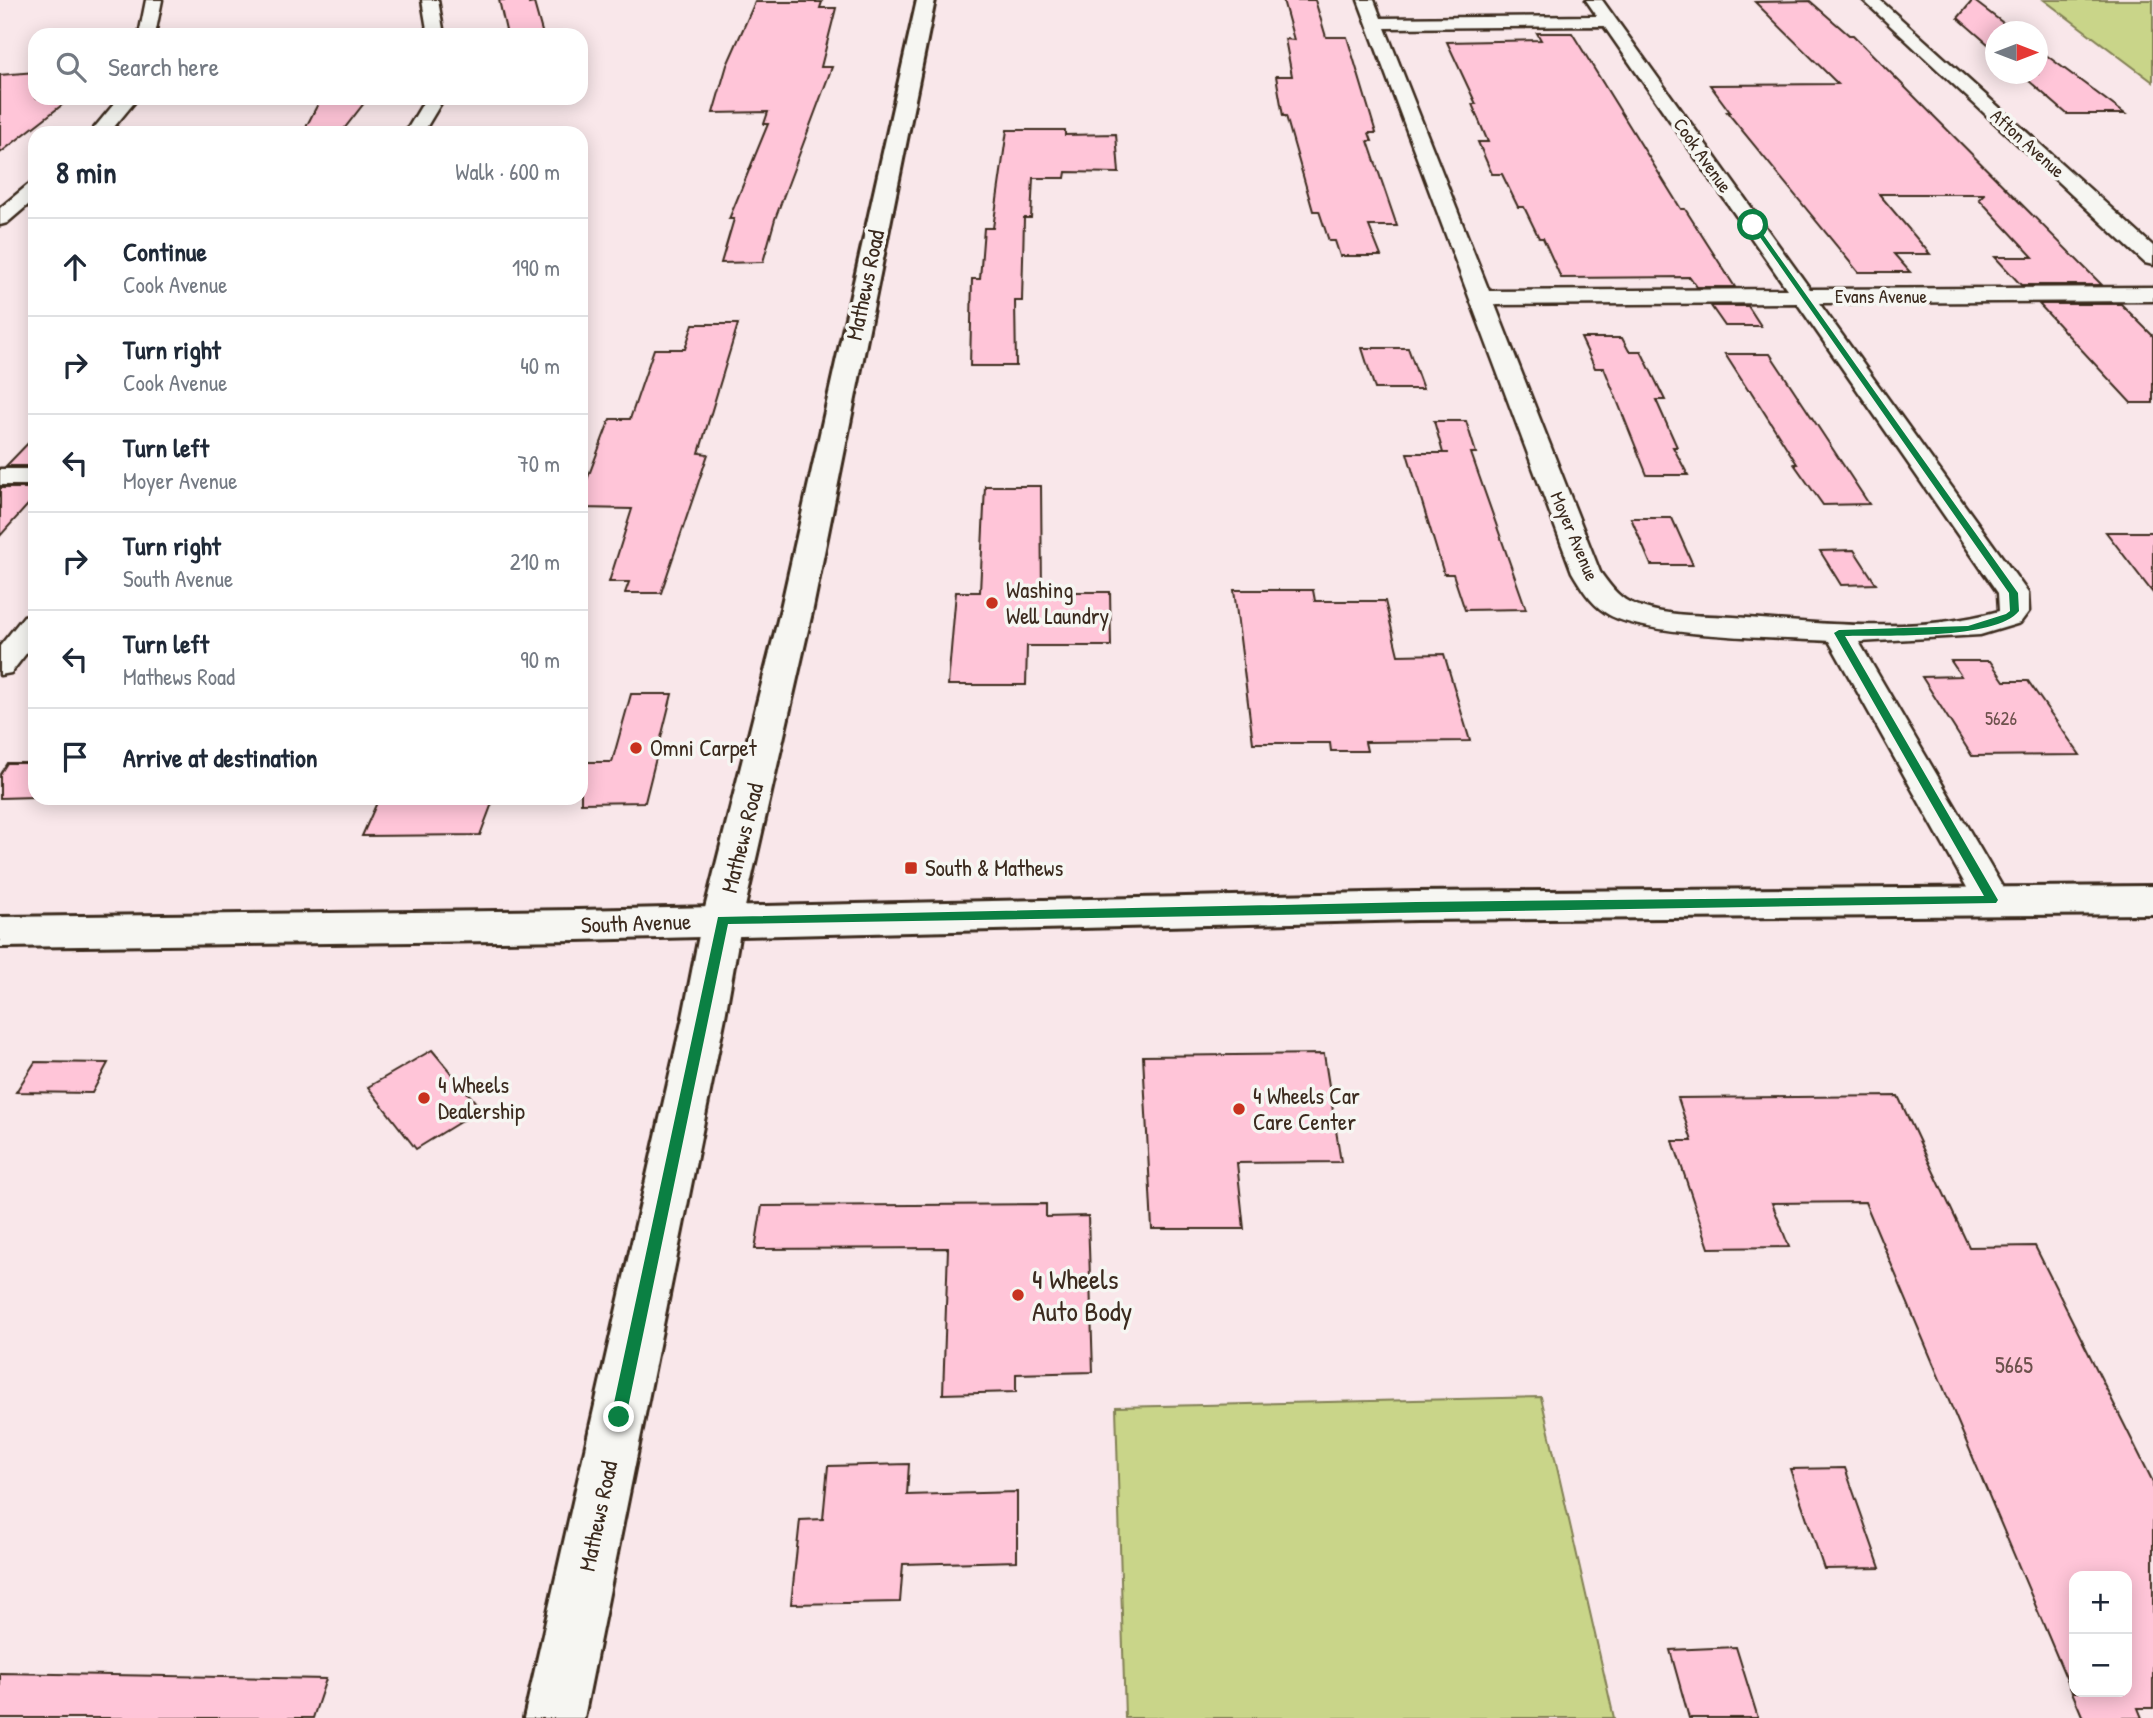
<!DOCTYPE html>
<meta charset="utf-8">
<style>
:root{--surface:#fff;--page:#f2f2f3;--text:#1f2937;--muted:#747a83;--line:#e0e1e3}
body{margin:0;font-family:"Patrick Hand",sans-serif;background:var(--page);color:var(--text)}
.controls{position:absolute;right:21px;bottom:21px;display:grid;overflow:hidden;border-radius:14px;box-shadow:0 4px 18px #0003}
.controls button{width:63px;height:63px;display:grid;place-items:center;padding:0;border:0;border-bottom:2px solid var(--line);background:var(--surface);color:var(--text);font:35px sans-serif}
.compass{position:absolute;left:1985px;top:21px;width:63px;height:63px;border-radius:50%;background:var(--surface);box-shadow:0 4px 18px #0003;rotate:90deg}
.stop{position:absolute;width:21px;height:21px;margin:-16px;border:5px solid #0b8043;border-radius:50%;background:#fff}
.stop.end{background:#0b8043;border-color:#fff;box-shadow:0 2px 7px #0008}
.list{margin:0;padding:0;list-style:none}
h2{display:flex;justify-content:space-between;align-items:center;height:91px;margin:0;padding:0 28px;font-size:30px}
h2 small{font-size:23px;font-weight:400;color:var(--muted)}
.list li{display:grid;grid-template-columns:46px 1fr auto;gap:21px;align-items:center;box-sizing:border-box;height:98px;padding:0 28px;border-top:2px solid var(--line)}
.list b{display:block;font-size:26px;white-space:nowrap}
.list p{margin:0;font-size:23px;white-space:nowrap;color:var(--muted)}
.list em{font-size:23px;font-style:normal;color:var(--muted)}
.icon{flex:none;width:38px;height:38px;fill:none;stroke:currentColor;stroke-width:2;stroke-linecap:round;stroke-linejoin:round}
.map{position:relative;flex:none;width:2153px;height:1718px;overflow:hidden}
.search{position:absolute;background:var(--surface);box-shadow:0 4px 18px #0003;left:28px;top:28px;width:560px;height:77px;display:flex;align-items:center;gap:18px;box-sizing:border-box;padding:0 24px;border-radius:21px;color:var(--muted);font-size:26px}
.panel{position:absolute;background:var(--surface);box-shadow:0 4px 18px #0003;left:28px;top:126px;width:560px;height:679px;border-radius:21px}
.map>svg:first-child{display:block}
.green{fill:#c9d589;stroke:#828054;stroke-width:2}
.building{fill:#ffc5d8;stroke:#3b2a1e;stroke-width:2;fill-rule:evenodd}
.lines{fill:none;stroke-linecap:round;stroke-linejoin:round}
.minor-casing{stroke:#3b2a1e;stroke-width:5}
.tertiary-casing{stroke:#3b2a1e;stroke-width:6}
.secondary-casing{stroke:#3b2a1e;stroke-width:6}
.minor{fill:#f6f6f2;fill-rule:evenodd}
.tertiary{fill:#f6f6f2;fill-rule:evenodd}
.secondary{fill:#f6f6f2;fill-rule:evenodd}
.route{fill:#0b8043}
.poi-dot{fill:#c8321e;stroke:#f6f6f2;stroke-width:2.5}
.labels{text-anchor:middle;stroke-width:7;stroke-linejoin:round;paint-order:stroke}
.far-street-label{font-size:19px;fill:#3b2a1e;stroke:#f6f6f2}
.number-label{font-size:19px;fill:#6c514c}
.street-label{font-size:23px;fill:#3b2a1e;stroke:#f6f6f2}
.poi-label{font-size:23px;fill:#3b2a1e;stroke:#f6f6f2;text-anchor:start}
.near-number-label{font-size:23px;fill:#6c514c}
.near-poi-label{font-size:28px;fill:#3b2a1e;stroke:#f6f6f2;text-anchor:start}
</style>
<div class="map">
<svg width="2153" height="1718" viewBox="0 0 2153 1718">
<rect width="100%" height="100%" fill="#f9e7ea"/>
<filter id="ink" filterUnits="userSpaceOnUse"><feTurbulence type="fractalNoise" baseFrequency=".0143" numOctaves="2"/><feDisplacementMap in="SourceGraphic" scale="14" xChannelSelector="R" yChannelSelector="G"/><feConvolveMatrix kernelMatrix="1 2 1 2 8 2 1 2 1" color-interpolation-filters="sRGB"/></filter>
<g filter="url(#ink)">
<g class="green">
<path d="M2044,0h109v82z"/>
<path d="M1541,1397l73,321h-489l-9,-311z"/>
</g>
<g class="building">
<path d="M499,0h29l1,4 5,-1 9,32h-36z"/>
<path d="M1283,0h32l11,37h21l29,96h-7l3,8h-4l29,85h-28l12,30h-41l-5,-15h-6l-10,-30h-6l-27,-95h-3l-7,-40h16l-7,-37 9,1z"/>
<path d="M1973,0l42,32h-19v19l-38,-33z"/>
<path d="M1810,1l39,34h4l249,250h-81l-26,-28h38l-54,-58 5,-5h-105l51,60h-36l16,18h-52l-131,-160h3l-20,-27 128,-1 -83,-82z"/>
<path d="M755,2h67l-2,6h16l-15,59h11l-57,152 -12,43 -42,1 13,-44h-5l39,-95h-4l4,-12 -55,1 14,-48z"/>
<path d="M1537,33h35l109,176h4l50,78h-38l-7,-10 -129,1 -18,-40h-4l-15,-31h-6l-16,-33h-10l-14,-32h10l-16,-38h4l-29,-62 94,-2z"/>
<path d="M2038,49l87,65h-58l-46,-40h17z"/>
<path d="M35,72v26h36l-71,55v-78z"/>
<path d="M321,98h47l-24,31h-39z"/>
<path d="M1007,130h58v5l51,-1 3,39 -53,-1 -1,6h-32l-2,40h-7l-2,83h-7l1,65h-46l2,-87h8l4,-51h9z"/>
<path d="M2039,304h82l32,32v67h-22z"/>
<path d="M1711,306h37l13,20h-36z"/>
<path d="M693,324h45l-39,129 9,1 -47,139h-36l4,-11h-20l23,-73 -51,-1v-12l29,-77h20l24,-70h31z"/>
<path d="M1581,338h41l7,13h12l24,49h-9l21,47h-4l15,28h-41l-43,-107h-9z"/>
<path d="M1362,348h46l15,41h-48z"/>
<path d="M1725,354h45l99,150 -46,1 -29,-41h3l-47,-74h-2z"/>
<path d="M1434,421h32l10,32h-5l55,156 -61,1 -12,-36h-9l-37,-121h42h-6z"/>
<path d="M35,436v30h-29z"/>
<path d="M985,486h56l1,106h68l1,54h-84l-1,39h-78l8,-93h24z"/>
<path d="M0,488h35v9l-35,39z"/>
<path d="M1631,518h41l21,47h-42z"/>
<path d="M2106,532h47v61z"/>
<path d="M1854,550l22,34 -35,1 -21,-34z"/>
<path d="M1234,590h79l2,11h70l13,54 46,-1 26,87 -105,1 2,9h-36l-1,-8h-77z"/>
<path d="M1951,661h39l14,20h24l52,74 -108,1 -50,-79 39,-1z"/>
<path d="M631,694h41l-27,108 -64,1v-41h31z"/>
<path d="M7,763h28v34l-35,1v-24z"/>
<path d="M379,798h115l-14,37 -118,1z"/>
<path d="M432,1050l49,59 -65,40 -48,-62z"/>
<path d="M1324,1054l17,108 -104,1 7,66h-92l-9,-173z"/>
<path d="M35,1062l73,1 -16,30 -76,-1z"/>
<path d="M1898,1096l71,151 66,-1 118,236v226h-15l4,10h-59l-218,-516 -93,1 17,44 -80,1 -36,-107h19l-14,-43zM2074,1576h53v116h-53z"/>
<path d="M1046,1204v13l42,-1 5,156 -77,2v18l-73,2 5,-146 -193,1 7,-43z"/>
<path d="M909,1464l-2,31 110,-3v69l-114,3 -3,38 -109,2 9,-84 23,-1 5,-53z"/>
<path d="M1845,1468l35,100 -56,1 -34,-100z"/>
<path d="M1736,1647l22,71h-69l-19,-68z"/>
<path d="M0,1673l326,6 -13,39h-313z"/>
</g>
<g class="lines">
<g class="minor-casing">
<g id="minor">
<path d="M146,0h16l-7,35h-16z"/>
<path d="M422,0h16l6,35h-16z"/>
<path d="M1358,0h16l7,18 216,-2 -11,-16h16l208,289 343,-2v14l-334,2 209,290 1,18 -9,12 -40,12 -121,7 151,258 -5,9 -13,4 -13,-4 -150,-268c-49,-3 -187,-4 -223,-28 -16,-10 -25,-26 -34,-41zM1604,26l183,263 -298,2 -104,-263zM1797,303l201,290 1,18c-84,24 -178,12 -265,6 -33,-2 -74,0 -105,-15 -12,-6 -21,-19 -29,-30l-105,-267z"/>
<path d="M1863,0h17l273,246v19l-8,-2z"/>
<path d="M119,98h19l-29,35h-19z"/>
<path d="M426,98h18l-21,35h-18z"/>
<path d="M35,183v16l-28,24 -7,2v-17l28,-23z"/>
<rect x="0" y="469" width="35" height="16"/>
<path d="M35,613v29l-24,31 -11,2v-29l24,-30z"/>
</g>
</g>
<g class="tertiary-casing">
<path id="tertiary" d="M917,0h18l-122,608 -71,312 -17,97 -141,701h-60l159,-701 19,-97 79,-312z"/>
</g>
<g class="secondary-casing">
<path id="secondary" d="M2153,886v28l-737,6 -839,20 -577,7v-30l577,-7 839,-18z"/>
</g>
<use href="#minor" class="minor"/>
<use href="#tertiary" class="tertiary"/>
<use href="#secondary" class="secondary"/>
</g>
</g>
<path class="route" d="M1750,223h5l263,370 1,18c-22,29 -137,24 -174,25l153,264 -2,3 -1268,21 -102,493 -2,5 -5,2 -6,-2 -2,-5 107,-500 698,-15 568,-6 -150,-263 5,-3 129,-4 38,-12 4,-3 -1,-18z"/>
<g class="poi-dot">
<circle cx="992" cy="603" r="7"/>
<circle cx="636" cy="748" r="7"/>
<rect x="904" y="861" width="14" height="14" rx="3.5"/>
<circle cx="424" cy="1098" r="7"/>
<circle cx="1239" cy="1109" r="7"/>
<circle cx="1018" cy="1295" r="7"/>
</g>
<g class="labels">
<g class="far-street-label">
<text transform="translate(2028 143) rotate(42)" y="7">Afton Avenue</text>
<text transform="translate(1703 155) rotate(55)" y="7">Cook Avenue</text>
<text x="1881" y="303">Evans Avenue</text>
<text transform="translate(1575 536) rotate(67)" y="7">Moyer Avenue</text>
</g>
<g class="number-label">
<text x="2001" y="725">5626</text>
</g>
<g class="street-label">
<text transform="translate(865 285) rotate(-78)" y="8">Mathews Road</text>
<text transform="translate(742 838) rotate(-76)" y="8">Mathews Road</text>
<text transform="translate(636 923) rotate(-2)" y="8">South Avenue</text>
<text transform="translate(598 1516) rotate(-78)" y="8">Mathews Road</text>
</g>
<g class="poi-label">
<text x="1006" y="598">Washing<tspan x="1006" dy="26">Well Laundry</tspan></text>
<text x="650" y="756">Omni Carpet</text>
<text x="925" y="876">South &amp; Mathews</text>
<text x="438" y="1093">4 Wheels<tspan x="438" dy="26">Dealership</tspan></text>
<text x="1253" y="1104">4 Wheels Car<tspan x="1253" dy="26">Care Center</tspan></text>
</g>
<g class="near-number-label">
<text x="2014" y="1373">5665</text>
</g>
<g class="near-poi-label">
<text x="1032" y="1289">4 Wheels<tspan x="1032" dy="32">Auto Body</tspan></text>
</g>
</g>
</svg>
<div class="controls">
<button>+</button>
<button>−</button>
</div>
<svg class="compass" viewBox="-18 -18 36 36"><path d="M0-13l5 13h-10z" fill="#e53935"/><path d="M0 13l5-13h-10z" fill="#747a83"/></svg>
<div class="stop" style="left:1753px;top:225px"></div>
<div class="stop end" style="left:619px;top:1417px"></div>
<div class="search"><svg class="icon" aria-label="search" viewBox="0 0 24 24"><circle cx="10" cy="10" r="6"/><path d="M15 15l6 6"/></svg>Search here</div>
<section class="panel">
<h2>8 min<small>Walk · 600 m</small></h2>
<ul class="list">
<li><svg class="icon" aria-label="ahead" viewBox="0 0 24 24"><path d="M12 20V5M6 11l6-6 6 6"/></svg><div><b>Continue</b><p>Cook Avenue</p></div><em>190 m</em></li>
<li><svg class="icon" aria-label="right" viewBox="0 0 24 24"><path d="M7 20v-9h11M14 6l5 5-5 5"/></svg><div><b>Turn right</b><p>Cook Avenue</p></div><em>40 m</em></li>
<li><svg class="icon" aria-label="left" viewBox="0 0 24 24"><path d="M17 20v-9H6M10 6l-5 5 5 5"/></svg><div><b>Turn left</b><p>Moyer Avenue</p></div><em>70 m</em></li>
<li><svg class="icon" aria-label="right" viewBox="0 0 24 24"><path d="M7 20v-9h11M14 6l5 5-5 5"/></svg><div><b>Turn right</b><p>South Avenue</p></div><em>210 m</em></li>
<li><svg class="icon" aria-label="left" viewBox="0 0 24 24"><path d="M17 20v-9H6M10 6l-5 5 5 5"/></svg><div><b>Turn left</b><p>Mathews Road</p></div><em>90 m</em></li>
<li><svg class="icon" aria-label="arrive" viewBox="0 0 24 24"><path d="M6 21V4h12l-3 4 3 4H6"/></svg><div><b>Arrive at destination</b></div></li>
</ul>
</section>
</div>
